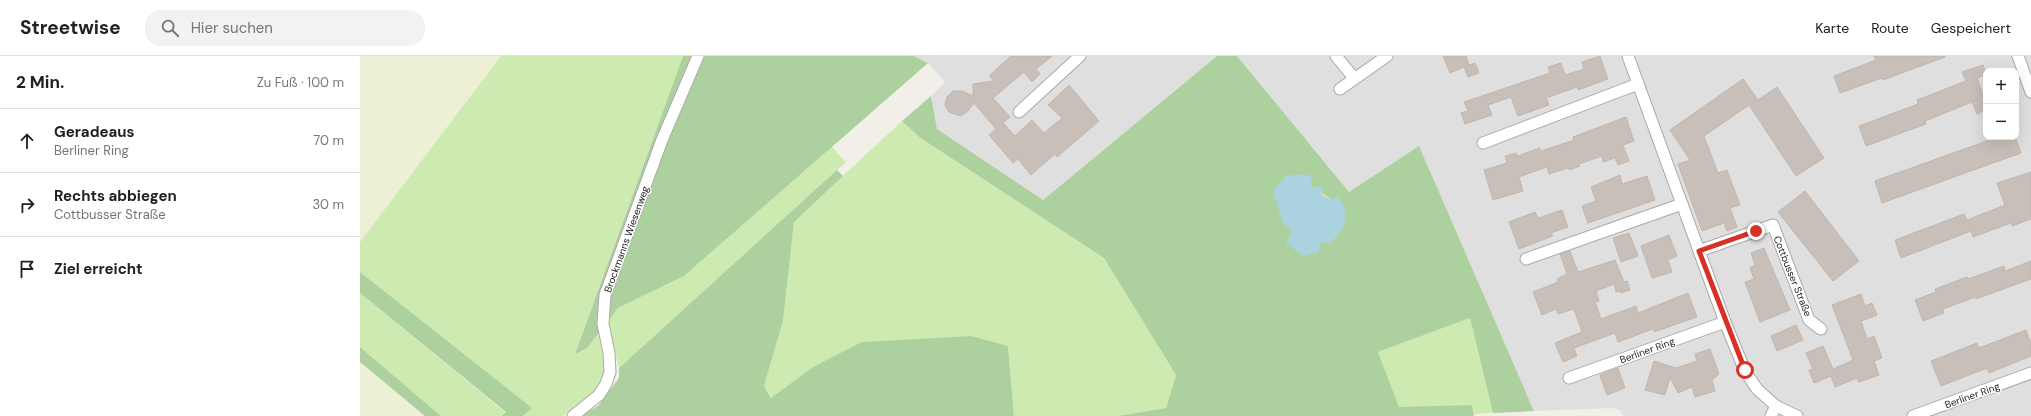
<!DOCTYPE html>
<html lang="de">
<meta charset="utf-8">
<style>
:root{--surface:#fff;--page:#f2f2f2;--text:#202124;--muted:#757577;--line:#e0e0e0}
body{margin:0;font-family:"DM Sans",sans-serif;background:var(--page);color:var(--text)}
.controls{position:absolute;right:12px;top:12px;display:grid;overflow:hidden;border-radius:8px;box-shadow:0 4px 16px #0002}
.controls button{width:36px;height:36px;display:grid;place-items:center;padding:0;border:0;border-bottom:1px solid var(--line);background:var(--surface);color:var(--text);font:20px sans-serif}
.stop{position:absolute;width:12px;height:12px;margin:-9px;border:3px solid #d93025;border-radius:50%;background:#fff}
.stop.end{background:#d93025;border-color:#fff;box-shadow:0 1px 4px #0008}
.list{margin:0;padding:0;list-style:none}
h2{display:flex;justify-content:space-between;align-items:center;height:52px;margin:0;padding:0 16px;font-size:17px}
h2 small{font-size:13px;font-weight:400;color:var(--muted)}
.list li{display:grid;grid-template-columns:26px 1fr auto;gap:12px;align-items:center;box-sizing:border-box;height:64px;padding:0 16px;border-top:1px solid var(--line)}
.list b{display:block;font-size:15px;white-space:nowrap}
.list p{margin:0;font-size:13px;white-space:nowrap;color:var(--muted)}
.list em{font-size:13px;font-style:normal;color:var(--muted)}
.icon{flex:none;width:22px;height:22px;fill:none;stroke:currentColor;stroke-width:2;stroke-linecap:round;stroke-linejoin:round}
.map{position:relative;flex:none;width:1671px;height:360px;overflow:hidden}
header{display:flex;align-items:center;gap:24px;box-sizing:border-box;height:56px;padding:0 20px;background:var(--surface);border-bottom:1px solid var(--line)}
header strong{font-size:19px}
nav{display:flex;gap:22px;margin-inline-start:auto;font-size:14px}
.search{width:280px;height:36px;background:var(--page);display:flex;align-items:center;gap:10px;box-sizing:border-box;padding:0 14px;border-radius:16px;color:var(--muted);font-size:15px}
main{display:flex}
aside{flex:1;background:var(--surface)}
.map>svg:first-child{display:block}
.residential{fill:#e0dfdf;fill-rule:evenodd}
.farmland{fill:#eef0d5}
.grass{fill:#cdebb0}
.forest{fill:#add19e;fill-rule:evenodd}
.water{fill:#aad3df}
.building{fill:#c7bfb8;stroke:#c4b6ab}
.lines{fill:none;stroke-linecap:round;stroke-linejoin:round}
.minor-casing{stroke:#a9a9a9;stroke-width:13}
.minor{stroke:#fff;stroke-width:11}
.route{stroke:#d93025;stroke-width:5}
.labels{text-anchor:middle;stroke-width:3;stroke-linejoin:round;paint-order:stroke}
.street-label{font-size:10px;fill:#222;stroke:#fff}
</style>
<header>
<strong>Streetwise</strong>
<div class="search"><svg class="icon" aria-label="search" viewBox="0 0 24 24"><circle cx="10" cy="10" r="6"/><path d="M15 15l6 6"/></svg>Hier suchen</div>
<nav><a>Karte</a><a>Route</a><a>Gespeichert</a></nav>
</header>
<main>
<aside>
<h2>2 Min.<small>Zu Fuß · 100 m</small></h2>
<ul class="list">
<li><svg class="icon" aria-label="ahead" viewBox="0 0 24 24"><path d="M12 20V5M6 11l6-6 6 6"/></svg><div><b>Geradeaus</b><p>Berliner Ring</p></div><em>70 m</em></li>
<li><svg class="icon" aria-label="right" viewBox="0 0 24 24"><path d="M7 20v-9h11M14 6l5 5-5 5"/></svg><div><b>Rechts abbiegen</b><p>Cottbusser Straße</p></div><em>30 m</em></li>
<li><svg class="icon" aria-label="arrive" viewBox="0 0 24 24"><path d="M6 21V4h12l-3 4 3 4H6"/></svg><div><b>Ziel erreicht</b></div></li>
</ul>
</aside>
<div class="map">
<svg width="1671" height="360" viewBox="0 0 1671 360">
<rect width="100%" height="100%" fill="#f2efe9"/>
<g class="residential">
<path d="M554,0h303l-174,144 -106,-71 -6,-33 14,-14 -17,-19z"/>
<path d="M877,0h794v360h-408l-3,-6 -8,-2 -78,3 -115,-264 -70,45zM1626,15h30v66h-30z"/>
</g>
<g class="farmland">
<path d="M0,0h141l-141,186z"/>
<path d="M0,306l65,54h-65z"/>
</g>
<g class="grass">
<path d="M141,0h182l-108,297 12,-5 11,-14 8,36 -10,20 -33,26h-40l8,-8 -171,-136v-30z"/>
<path d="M542,65l17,16 185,121 72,117 -10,33 -48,8h-104l-6,-70 -195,21 -41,31 -8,-12 19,-65 11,-100z"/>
<path d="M472,91l14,15 -227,206 -12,-46 11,-14 66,-32z"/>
<path d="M0,237l146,120 -4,3h-61l-81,-69z"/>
<path d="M1110,262l23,95 -19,1 -2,-9 -73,3 -21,-56z"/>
</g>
<g class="forest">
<path d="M323,0h231l14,7 -244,213 -66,32 -31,40 -12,6z"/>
<path d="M857,0h20l112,136 70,-46 115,265 -41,2 -23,-95 -92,34 21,55 73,-2 2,11h-356l48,-8 10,-33 -72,-117 -185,-121 -17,-16 29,-25 6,33 106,71zM926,120l26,11 20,13 -45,44 5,-14z"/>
<path d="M477,114l6,6 -49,46 -11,99 -19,65 7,12 42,-31 49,-25 109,-6 37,10 6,70h-433l17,-10 21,-28v-10z"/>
<path d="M0,216l172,136 -9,8h-21l4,-4 -146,-119z"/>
<path d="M0,291l81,69h-16l-65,-54z"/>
</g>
<path class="water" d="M942,118l9,2 1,11h11l-1,8 10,5 6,-3c14,21 8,28 -7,46l-10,-1 -3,10 -14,4 -17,-12 5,-14 -9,-7 -10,-32 13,-15z"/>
<g class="building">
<path d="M651,0h41l-16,13 4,5 -8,8 -8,-10 -31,26 17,19 -7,6 12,13 17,-16 12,13 18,-15 -14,-13 21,-20 30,36 -42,36 -2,-3 -24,21 -13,-16 -5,4 -24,-28 7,-6 -22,-26 -7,9 -7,4 -11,-4 -4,-7 2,-8 6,-6h9l11,5v-12l21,-3 -5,-5z"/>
<path d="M1083,0h23l3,9 -19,8z"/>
<path d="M1240,0l8,23 -30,11 -1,-3 -31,11 3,7 -31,11 -7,-19 -23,8 4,10 -27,9 -4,-11 7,-2 -4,-9 86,-29 -2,-6 13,-4 4,12 19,-6 -2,-7z"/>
<path d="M1514,0h71v1l-62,23 -1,-2 -42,15 -6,-17 42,-16z"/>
<path d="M1115,7l4,10 -11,4 -4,-10z"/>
<path d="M1623,9l3,10 -9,3 9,26v6l-9,4 -5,-12 -47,19 1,3 -60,22 -7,-20 59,-22 -1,-4 49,-19 -4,-9z"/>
<path d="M1383,23l15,21 19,-13 47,71 -28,18 -47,-71 -45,31 14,37 9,-3 13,35 -10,3 7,19 -10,4 -3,-8 -22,8 -24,-67 12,-4 -20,-30z"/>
<path d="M1266,61l8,24 -11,4 6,16 -11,4 -3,-7 -12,4 -1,-6 -23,8 1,2 -11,4 -1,-2 -19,6 -2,-7 -28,10 4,14 -30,9 -9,-30 23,-7 -2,-7 11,-3 2,3 22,-8 1,3 33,-11 -1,-3z"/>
<path d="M1638,81h17l6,16 -139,50 -7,-22z"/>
<path d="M1671,116v47l-19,7 -1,-3 -38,14 -2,-6 -70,27 -6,-18 69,-26 3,6 38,-15 -8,-22z"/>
<path d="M1260,119l2,9 25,-8 8,24 -67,23 -6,-17 14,-5 -5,-14z"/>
<path d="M1445,135l54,70 -26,20 -55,-69z"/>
<path d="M1202,154l6,17 -17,6 2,3 -34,13 -10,-27 26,-10 3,6z"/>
<path d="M1269,177l9,23 -17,6 -8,-24z"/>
<path d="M1309,179l8,21 -9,4 4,12 -20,6 -11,-32z"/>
<path d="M1404,192l26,62 -30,12 -15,-40 9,-3 -4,-11 5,-3 -4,-12z"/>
<path d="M1210,195l8,21 37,-12 9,22 3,-1 3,9 -9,3 -1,-2 -4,1 -2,-8 -18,7 3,10 -4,1 6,17 35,-13 2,7 50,-20 9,24 -43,15 -1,-3 -35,13 -3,-9 -41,15 3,8 -14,6 -8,-19 27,-11 -8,-23 -16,5 -2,-5 -14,6 -9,-23 25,-10 -1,-3 10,-5 -7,-20z"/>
<path d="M1671,205v18l-55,20 -1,-2 -32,12 1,4 -21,8 -8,-21 21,-8 -1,-3 32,-12 1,2 36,-13 1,5z"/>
<path d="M1501,238l4,12 7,-3 5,12 -16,6 6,18 7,-3 8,22 -8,3 5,14 -20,7 -2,-4 -22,9 -4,-11 -17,7 -5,-13 4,-1 -7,-16 17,-7 10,23 20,-9 -21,-55z"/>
<path d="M1436,269l7,15 -26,11 -6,-15z"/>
<path d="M1666,274l5,14v12l-42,17 -2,-5 -46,18 -10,-25 46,-18 2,5z"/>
<path d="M1350,293l9,25 -7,6 3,11 -20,6 -3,-10 -14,6 -8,-16 -5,18 -20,-5 9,-29 22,7 21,-7 -2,-7z"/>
<path d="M1258,312l7,20 -18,7 -7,-20z"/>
</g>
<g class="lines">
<g class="minor-casing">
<g id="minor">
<path d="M976,0l18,22"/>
<path d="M1268,0l97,266 20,49 12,18 19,17 21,10"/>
<path d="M1658,0l13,36"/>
<path d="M980,33l47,-33"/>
<path d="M659,56l61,-56"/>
<path d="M1123,87l155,-59"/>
<path d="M1339,195l74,-26 36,95 12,9"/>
<path d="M1166,203l156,-55"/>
<path d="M1209,322l156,-56"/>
<path d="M213,360l26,-21 7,-11 4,-12 -1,-19 -6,-29 2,-29 57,-155 36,-84"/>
<path d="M1411,360l5,-10"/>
<path d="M1553,360l118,-43"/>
</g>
</g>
<use href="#minor" class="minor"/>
</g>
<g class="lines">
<path class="route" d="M1385,314l-46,-119 57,-20"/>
</g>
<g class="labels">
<g class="street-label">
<text transform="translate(266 183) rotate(-70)" y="4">Brockmanns Wiesenweg</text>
<text transform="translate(1433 220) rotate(68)" y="4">Cottbusser Straße</text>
<text transform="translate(1287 294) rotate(-20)" y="4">Berliner Ring</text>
<text transform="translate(1612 339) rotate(-20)" y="4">Berliner Ring</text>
</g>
</g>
</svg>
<div class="controls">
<button>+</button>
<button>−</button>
</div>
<div class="stop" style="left:1385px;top:314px"></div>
<div class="stop end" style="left:1396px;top:175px"></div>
</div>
</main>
